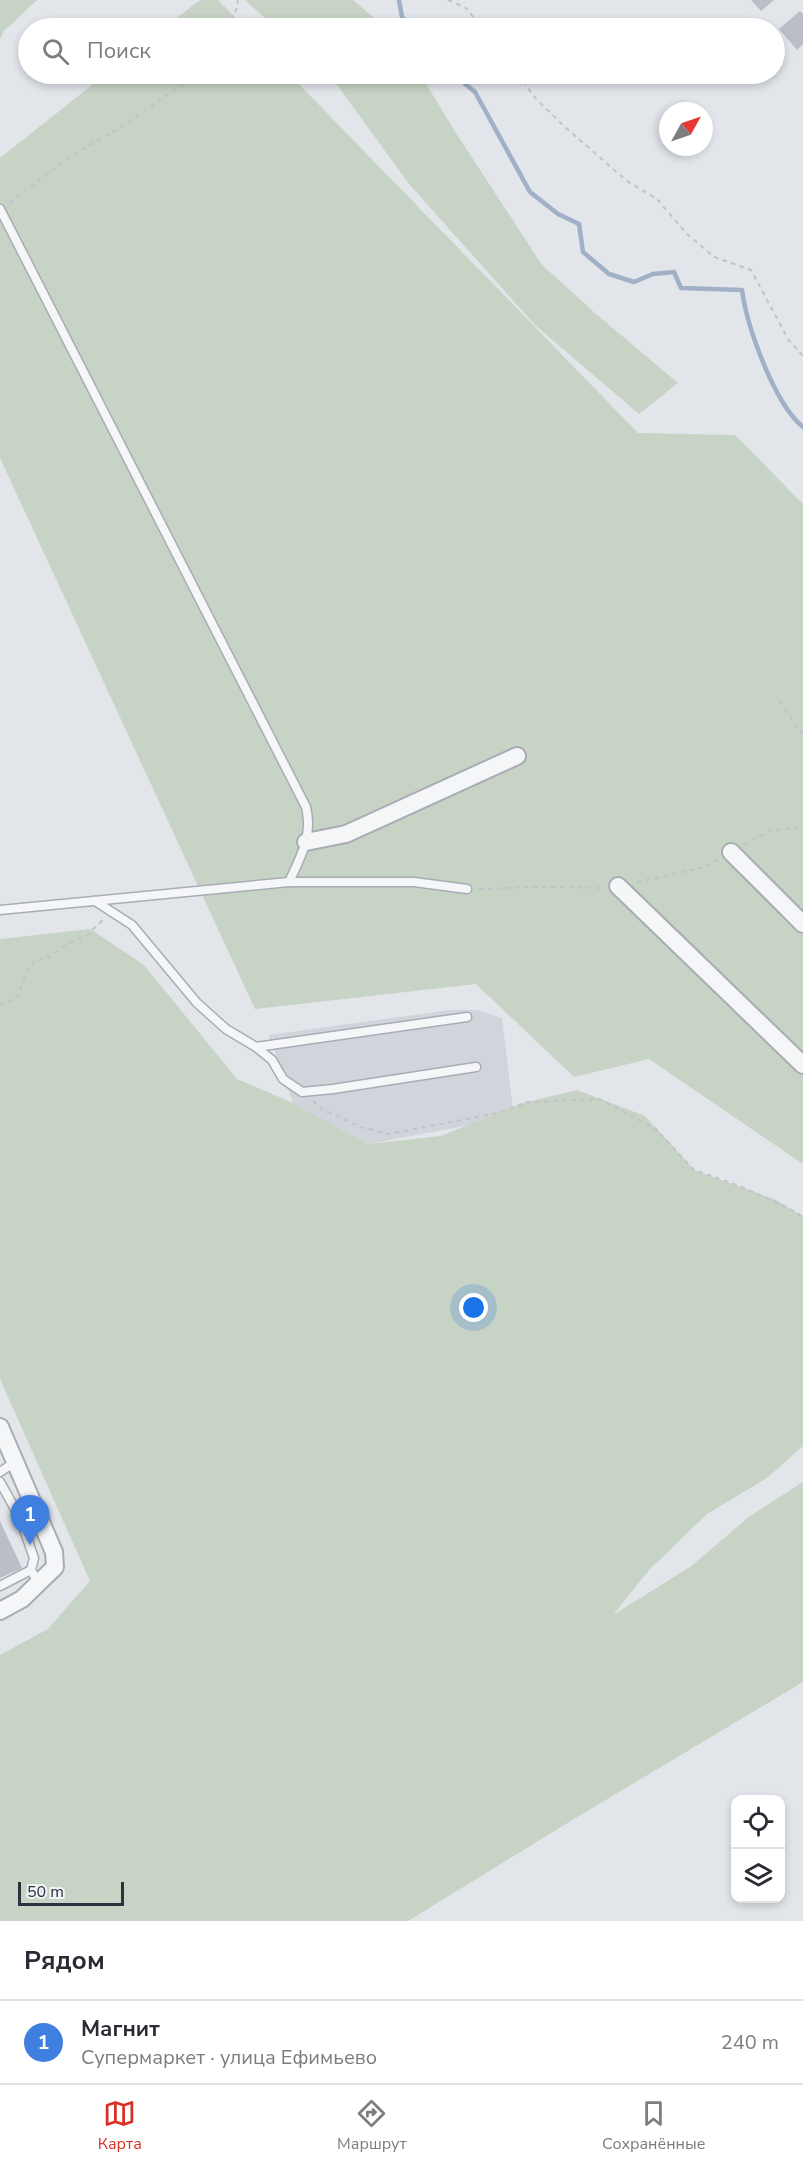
<!DOCTYPE html>
<html lang="ru">
<meta charset="utf-8">
<style>
:root{--surface:#fff;--page:#f7f7f7;--text:#2b2b33;--muted:#7c7c81;--line:#e1e1e2;--accent:#d93025}
body{margin:0;font-family:"Nunito Sans",sans-serif;background:var(--page);color:var(--text)}
.controls{position:absolute;right:18px;bottom:18px;display:grid;overflow:hidden;border-radius:12px;box-shadow:0 3px 9px #0003}
.controls button{width:54px;height:54px;display:grid;place-items:center;padding:0;border:0;border-bottom:2px solid var(--line);background:var(--surface);color:var(--text);font:30px sans-serif}
.compass{position:absolute;left:659px;top:102px;width:54px;height:54px;border-radius:50%;background:var(--surface);box-shadow:0 3px 9px #0003;rotate:50deg}
.scale{position:absolute;left:18px;bottom:15px;width:106px;box-sizing:border-box;padding-left:6px;border:3px solid #2c3240;border-top:0;font-size:16px;line-height:21px;white-space:nowrap;color:#2c3240;-webkit-text-stroke:4px #f2f4f7;paint-order:stroke}
.you{position:absolute;left:474px;top:1308px;width:21px;height:21px;margin:-15px;border:4px solid #fff;border-radius:50%;background:#1a73e8;box-shadow:0 0 0 9px #1a73e833}
.badge{display:grid;place-items:center;width:39px;height:39px;border-radius:50%;background:var(--accent);color:#fff;font-size:20px;font-weight:700}
.pin{position:absolute;translate:-50% -50px;filter:drop-shadow(0 2px 3px #0008)}
.pin::after{content:'';position:absolute;top:32px;width:21px;height:18px;background:inherit;clip-path:polygon(0 0,100% 0,50% 100%)}
.list{margin:0;padding:0;list-style:none}
h2{display:flex;justify-content:space-between;align-items:center;height:78px;margin:0;padding:0 24px;font-size:26px}
h2 small{font-size:20px;font-weight:400;color:var(--muted)}
.list li{display:grid;grid-template-columns:39px 1fr auto;gap:18px;align-items:center;box-sizing:border-box;height:84px;padding:0 24px;border-top:2px solid var(--line)}
.list b{display:block;font-size:22px;white-space:nowrap}
.list p{margin:0;font-size:20px;white-space:nowrap;color:var(--muted)}
.list em{font-size:20px;font-style:normal;color:var(--muted)}
.icon{flex:none;width:33px;height:33px;fill:none;stroke:currentColor;stroke-width:2;stroke-linecap:round;stroke-linejoin:round}
.map{position:relative;flex:none;width:803px;height:1921px;overflow:hidden}
.search{position:absolute;background:var(--surface);box-shadow:0 3px 9px #0003;left:18px;right:18px;top:18px;height:66px;display:flex;align-items:center;gap:15px;box-sizing:border-box;padding:0 21px;border-radius:33px;color:var(--muted);font-size:22px}
.sheet{height:162px;background:var(--surface)}
nav{display:flex;justify-content:space-around;align-items:center;box-sizing:border-box;height:84px;border-top:2px solid var(--line);background:var(--surface);font-size:16px;color:var(--muted)}
nav a{display:grid;justify-items:center;gap:3px}
nav .on{color:var(--accent)}
.map>svg:first-child{display:block}
.built{fill:#d1d4db}
.green{fill:#c7d3c4}
.lines{fill:none;stroke-linecap:round;stroke-linejoin:round}
.stream{stroke:#a0b0c7;stroke-width:4.5}
.building{fill:#babec6}
.service-casing{stroke:#a8acb4;stroke-width:11}
.minor-casing{stroke:#a8acb4;stroke-width:20}
.path{stroke:#c1c3c8;stroke-width:2;stroke-dasharray:4.5 4.5;stroke-linecap:butt}
.service{stroke:#f5f6f8;stroke-width:8}
.minor{stroke:#f5f6f8;stroke-width:16}
</style>
<div class="map">
<svg width="803" height="1921" viewBox="0 0 803 1921">
<rect width="100%" height="100%" fill="#e2e5ea"/>
<path class="built" d="M450,1010h27l25,8 12,99 -146,27 -75,-41 -24,-68z"/>
<g class="green">
<path d="M0,0h37l-33,31 -4,8z"/>
<path d="M200,0h18l28,28h-83z"/>
<path d="M245,0h108l33,28h-110z"/>
<path d="M106,74h183l349,359 97,2 68,69v660l-154,-105 -75,18 -98,-93 -221,25 -255,-551v-300z"/>
<path d="M325,74h95l34,56 88,135 54,49 82,69 -39,31 -103,-88 -127,-142 -71,-98z"/>
<path d="M90,929l54,36 93,114 56,24 75,41 73,-8 79,-32 57,-14 68,26 49,54 82,30 27,17v229l-36,32 -60,36 -58,56 -36,45 77,-48 60,-51 53,-34v200l-229,137 -166,102h-408v-266l48,-26 42,-48 -90,-202v-440z"/>
</g>
<g class="lines">
<g class="stream">
<path d="M399,0l3,17 11,11"/>
<path d="M453,74l22,18 55,100 28,22 21,10 4,28 26,22 25,8 19,-8 21,-2 7,16 61,2c5,37 32,113 61,137"/>
</g>
</g>
<g class="building">
<path d="M751,0h23l-13,11z"/>
<path d="M800,11l3,3v30l-6,6 -18,-21z"/>
<path d="M0,1521l22,47 -22,10z"/>
</g>
<g class="lines">
<g class="service-casing">
<g id="service">
<path d="M0,209l306,598c7,29 -5,49 -17,75"/>
<path d="M95,901l37,24 65,78 29,26 30,18 211,-30"/>
<path d="M0,910l289,-28h125l53,7"/>
<path d="M256,1047l16,13 11,19 19,13 31,-3 143,-22"/>
<path d="M0,1472l15,-10"/>
<path d="M0,1482l20,36 14,40 -3,12 8,14"/>
<path d="M0,1586l31,-16"/>
</g>
</g>
<g class="minor-casing">
<g id="minor">
<path d="M306,842l40,-8 171,-78"/>
<path d="M731,852l72,72"/>
<path d="M618,886l185,179"/>
<path d="M0,1427l54,125 1,15 -33,32 -22,12"/>
</g>
</g>
<g class="path">
<path d="M448,0l18,8 16,20"/>
<path d="M226,28l10,-18 2,-10"/>
<path d="M518,74l18,25 30,29 61,53 30,18 29,34 28,24 37,13 37,69 15,17"/>
<path d="M9,203l60,-46 52,-30 67,-46 8,-7"/>
<path d="M780,701l23,34"/>
<path d="M744,845l27,-15 32,-2"/>
<path d="M637,882l68,-15 13,-7"/>
<path d="M479,889l59,-2 64,1"/>
<path d="M0,1004l8,-2 9,-5 10,-26 7,-10 15,-4 16,-12 21,-9 17,-16"/>
<path d="M313,1101l9,8 38,18 29,7 109,-21 30,-11 71,-3 57,30 38,41 46,16 50,23 13,8"/>
</g>
<use href="#service" class="service"/>
<use href="#minor" class="minor"/>
</g>
</svg>
<div class="controls">
<button><svg class="icon" aria-label="locate" viewBox="0 0 24 24"><circle cx="12" cy="12" r="6"/><path d="M12 2v4M12 18v4M2 12h4M18 12h4"/></svg></button>
<button><svg class="icon" aria-label="layers" viewBox="0 0 24 24"><path d="M12 4l9 5-9 5-9-5zM3 14l9 5 9-5"/></svg></button>
</div>
<svg class="compass" viewBox="-18 -18 36 36"><path d="M0-13l5 13h-10z" fill="#e53935"/><path d="M0 13l5-13h-10z" fill="#7c7c81"/></svg>
<div class="scale">50 m</div>
<div class="you"></div>
<div class="pin badge" style="left:30px;top:1545px;background:#3f7fe0">1</div>
<div class="search"><svg class="icon" aria-label="search" viewBox="0 0 24 24"><circle cx="10" cy="10" r="6"/><path d="M15 15l6 6"/></svg>Поиск</div>
</div>
<section class="sheet">
<h2>Рядом<small></small></h2>
<ul class="list">
<li><span class="badge" style="background:#3f7fe0">1</span><div><b>Магнит</b><p>Супермаркет · улица Ефимьево</p></div><em>240 m</em></li>
</ul>
</section>
<nav>
<a class="on"><svg class="icon" aria-label="map" viewBox="0 0 24 24"><path d="M3 6l6-2 6 2 6-2v14l-6 2-6-2-6 2zM9 4v14M15 6v14"/></svg>Карта</a>
<a><svg class="icon" aria-label="directions" viewBox="0 0 24 24"><path d="M12 3l9 9-9 9-9-9zM9 14v-3h6M13 9l2 2-2 2"/></svg>Маршрут</a>
<a><svg class="icon" aria-label="saved" viewBox="0 0 24 24"><path d="M7 4h10v16l-5-4-5 4z"/></svg>Сохранённые</a>
</nav>
